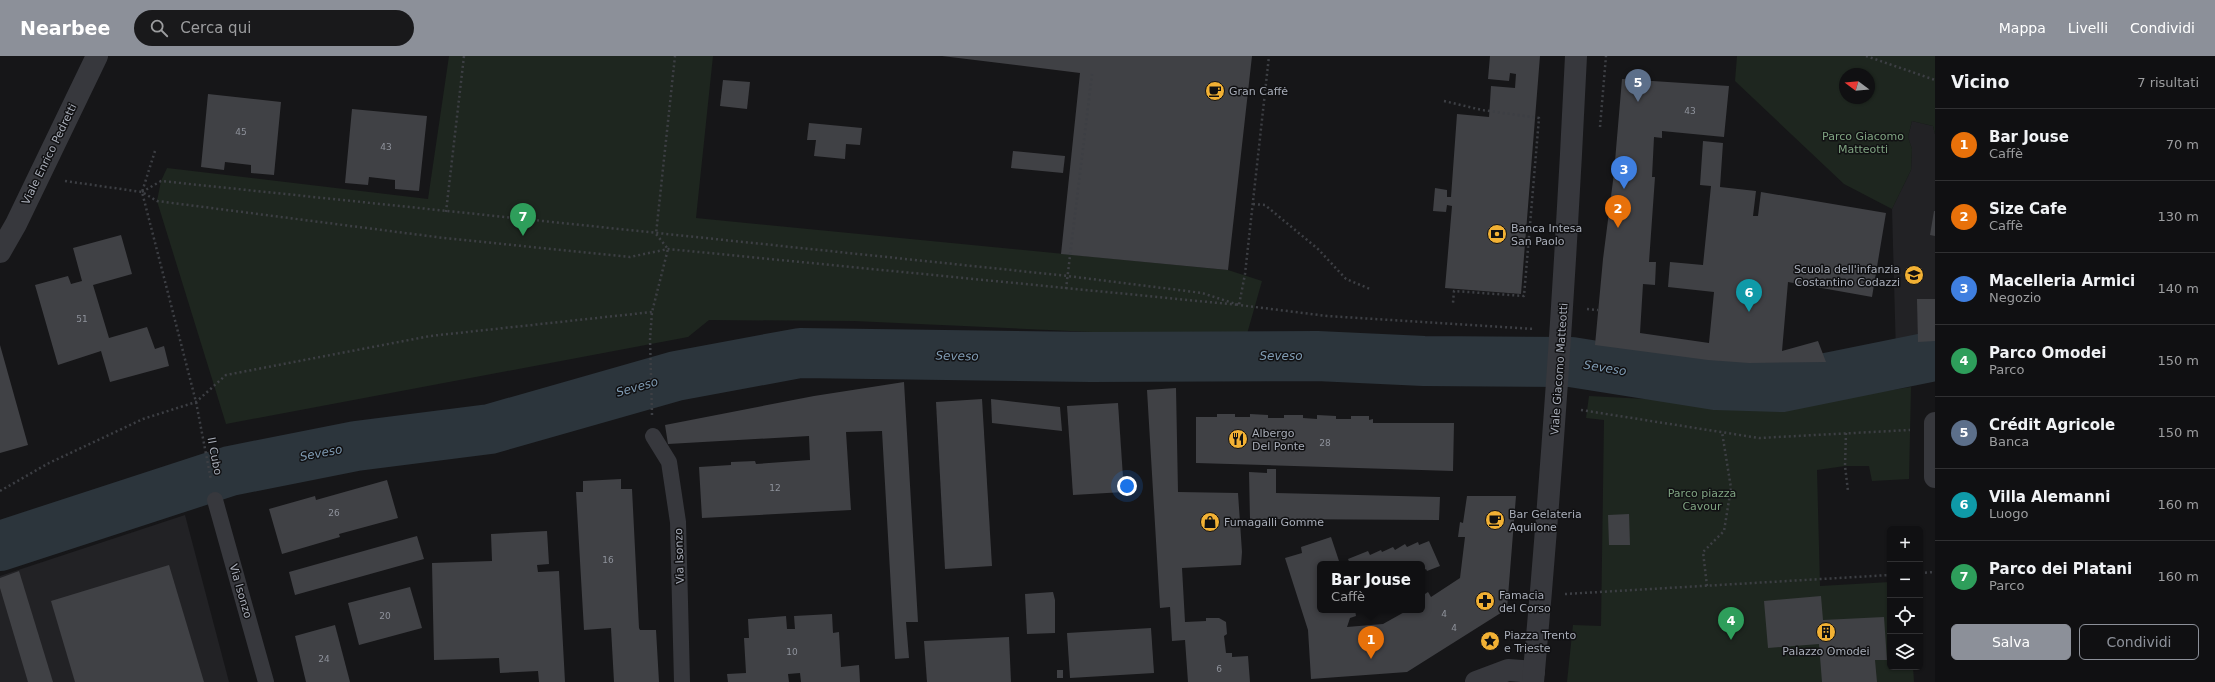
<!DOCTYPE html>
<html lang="it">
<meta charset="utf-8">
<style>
:root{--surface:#101012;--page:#19191b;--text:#f1f3f6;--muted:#9c9d9f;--line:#303032;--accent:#8c9099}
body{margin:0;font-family:"DejaVu Sans",sans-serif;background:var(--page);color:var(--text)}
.controls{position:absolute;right:12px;bottom:12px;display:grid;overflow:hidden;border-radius:6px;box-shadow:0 1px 3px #0004}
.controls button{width:36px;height:36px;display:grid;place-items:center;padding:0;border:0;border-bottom:1px solid var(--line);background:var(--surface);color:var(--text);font:20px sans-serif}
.compass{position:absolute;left:1839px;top:12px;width:36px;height:36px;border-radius:50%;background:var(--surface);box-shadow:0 1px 3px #0004;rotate:286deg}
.you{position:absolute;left:1127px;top:430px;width:14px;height:14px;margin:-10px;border:3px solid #fff;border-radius:50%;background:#1a73e8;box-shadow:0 0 0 6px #1a73e833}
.badge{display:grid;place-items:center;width:26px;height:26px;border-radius:50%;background:var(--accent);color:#fff;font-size:13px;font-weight:700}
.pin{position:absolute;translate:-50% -33px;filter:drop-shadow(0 1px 2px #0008)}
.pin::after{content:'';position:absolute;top:21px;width:14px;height:12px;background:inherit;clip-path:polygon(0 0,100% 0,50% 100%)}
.popup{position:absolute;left:1317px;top:505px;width:108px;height:52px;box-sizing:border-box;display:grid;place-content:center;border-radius:6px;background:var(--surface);filter:drop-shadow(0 1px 3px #0005);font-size:13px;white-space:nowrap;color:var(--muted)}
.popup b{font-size:15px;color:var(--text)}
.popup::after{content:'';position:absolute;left:50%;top:100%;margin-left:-8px;border:8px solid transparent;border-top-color:var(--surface)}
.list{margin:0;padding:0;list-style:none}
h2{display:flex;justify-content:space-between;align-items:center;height:52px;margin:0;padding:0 16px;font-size:17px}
h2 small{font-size:13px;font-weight:400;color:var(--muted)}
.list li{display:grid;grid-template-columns:26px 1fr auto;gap:12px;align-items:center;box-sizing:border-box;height:72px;padding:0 16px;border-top:1px solid var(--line)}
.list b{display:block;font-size:15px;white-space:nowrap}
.list p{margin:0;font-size:13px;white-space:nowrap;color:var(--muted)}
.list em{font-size:13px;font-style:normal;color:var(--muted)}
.actions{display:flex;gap:8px;padding:12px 16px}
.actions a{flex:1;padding:9px 0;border:1px solid var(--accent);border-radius:6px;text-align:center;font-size:14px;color:var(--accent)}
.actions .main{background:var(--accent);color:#fff}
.icon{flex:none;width:22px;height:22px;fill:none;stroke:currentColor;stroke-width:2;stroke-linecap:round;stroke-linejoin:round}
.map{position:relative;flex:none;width:1935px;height:626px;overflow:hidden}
header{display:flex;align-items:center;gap:24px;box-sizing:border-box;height:56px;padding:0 20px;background:var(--accent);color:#fff}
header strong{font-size:19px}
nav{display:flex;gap:22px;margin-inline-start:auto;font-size:14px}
.search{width:280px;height:36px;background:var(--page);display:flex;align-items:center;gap:10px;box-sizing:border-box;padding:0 14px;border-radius:22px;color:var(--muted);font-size:15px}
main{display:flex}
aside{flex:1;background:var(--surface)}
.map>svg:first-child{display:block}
.built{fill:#222225}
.green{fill:#1e261f;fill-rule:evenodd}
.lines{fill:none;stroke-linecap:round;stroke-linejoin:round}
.river{stroke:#2c353c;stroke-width:50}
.building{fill:#404145}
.path{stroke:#3d3f44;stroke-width:2.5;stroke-dasharray:2 3;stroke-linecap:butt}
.lane{stroke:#37383d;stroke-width:16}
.street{stroke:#37383d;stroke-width:22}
.labels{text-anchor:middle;stroke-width:3;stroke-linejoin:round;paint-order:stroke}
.number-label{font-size:9px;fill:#8e929b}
.poi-label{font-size:11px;fill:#a8adb8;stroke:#111113;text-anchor:start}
.park-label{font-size:11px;fill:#7fa381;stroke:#111113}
.street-label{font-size:11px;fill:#a8adb8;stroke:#111113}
.water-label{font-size:12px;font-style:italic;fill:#7f9bb3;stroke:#111113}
</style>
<header>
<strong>Nearbee</strong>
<div class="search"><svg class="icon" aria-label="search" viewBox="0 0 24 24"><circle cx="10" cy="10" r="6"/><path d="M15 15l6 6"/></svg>Cerca qui</div>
<nav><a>Mappa</a><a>Livelli</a><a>Condividi</a></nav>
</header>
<main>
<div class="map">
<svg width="1935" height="626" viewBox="0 0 1935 626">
<rect width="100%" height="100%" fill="#161618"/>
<g class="built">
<path d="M1912,65l21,5 2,8v207l-17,1 -22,12 -4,-145 19,-39 1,-21 -4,-12z"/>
<path d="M185,459l44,167h-229v-106z"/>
</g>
<g class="green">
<path d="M449,0h264l-17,162 532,52 34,11 -15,53 -134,-1 -259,-12 -145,-1 -21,17 -462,87 -69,-223 4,-20 6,-13 261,31z"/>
<path d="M1737,0h198v78l-2,-8 -21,-5 -4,16 4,12 -1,21 -19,39 -48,-25 -109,-103zM1845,18h24v24h-24z"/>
<path d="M1911,331l-2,92 -37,2 -3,-15h-24l-28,4 3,116 70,-4v85h23l1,15h-347l6,-57 28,1 3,-206 -18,-2 3,-22 211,11 65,-13z"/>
</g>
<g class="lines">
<path class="river" d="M0,490l230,-75 126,-25 134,-17 186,-53 124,-23 291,4 226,-1 107,5 147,1 145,23 66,2 153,-31"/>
</g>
<g class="building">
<path d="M942,0h310l-24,214 -167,-16 19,-181z"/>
<path d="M1490,0h50l-19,238 -76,-6 7,-82 -5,-1 -1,7 -13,-1 2,-23 12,2v7h4l6,-83 32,3 2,-31 24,2 1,-14 -6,-1 -1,8 -21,-2z"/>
<path d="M1622,23l107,7 -5,51 -62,-6v7l-8,-1 -2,40h3l-6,85h7l-1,23 -12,-1 -3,49 69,10 5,-51 -46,-5 2,-25 33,3 8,-79 -11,-1 3,-44 20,2 -3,44 36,4 -3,25h5l3,-24 125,21 -14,84 -84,-15 -6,69 36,-10 8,21 -77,1 -41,-3 -113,-15 8,-86 11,-86z"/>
<path d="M723,24l27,2 -3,27 -27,-3z"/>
<path d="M208,38l73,8 -7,73 -23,-2v-8l-26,-3 -1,8 -23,-3z"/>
<path d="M352,53l75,7 -8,75 -24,-2v-9l-26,-3 -1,8 -23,-2z"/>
<path d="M809,67l53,5 -2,17 -14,-1 -1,15 -31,-3 2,-16h-9z"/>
<path d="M1013,95l52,5 -2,17 -52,-5z"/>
<path d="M1934,155h1v25l-5,-1z"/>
<path d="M121,179l11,39 -39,11 16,53 38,-11 8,22 9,-3 5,20 -59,16 -9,-31 -43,14 -23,-80 33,-9 3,8 11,-3 -9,-33z"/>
<path d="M1917,243h18v42l-17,1z"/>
<path d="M0,289l28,100 -28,8z"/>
<path d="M904,326l14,240h-12l3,36 -14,1 -13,-228 -36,1 5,78 -149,8 -3,-51 32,-2v-3l24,-1 1,3 54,-4 -1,-24 -141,8 -3,-19 149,-29z"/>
<path d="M1176,332l2,104 60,1 4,59 -1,13 -59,3 3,54 21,-1v-3h13l7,4 1,12 -3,2 2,17h6v4l16,-1 2,26h-62l-3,-42 -13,1 -2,-34 -10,1 -13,-218z"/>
<path d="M982,343l10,167 -47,3 -9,-167z"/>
<path d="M991,343l69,8 2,24 -70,-8z"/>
<path d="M1118,347l6,89 -51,3 -6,-89z"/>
<path d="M1217,358h18v3h15v-3l18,1v3h16v-3h19v3l14,1v-4l19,1v3h15v-3h18v4l4,-1v4h81l-1,48 -257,-8v-46h21z"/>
<path d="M1267,413h9v24l164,4 -1,23 -189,-1 -1,-47 18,1z"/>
<path d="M621,423v10h11l7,139 1,2h16l3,52h-45l-3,-54 -27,2 -8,-138h7v-11z"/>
<path d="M387,424l11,38 -59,16 1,3 -58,17 -13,-45 46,-13 1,4z"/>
<path d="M1467,440h49l-9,113 -100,63 -96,7 -3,-49 -23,-72 17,-5 -1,-6 30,-10 9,27h-20v46h35l1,6 -6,2 -3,9 36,-3 25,-14h14v-14l6,-4 3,5 29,-19 5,-41h-7l2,-15 3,1z"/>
<path d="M1629,458l1,31h-21l-1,-30z"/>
<path d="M547,475l2,33 -12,1 1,7 21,-1 6,111h-26l-1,-11 -38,2 -1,-15 -65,2 -2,-97 60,-2 -1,-27z"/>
<path d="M417,480l7,23 -129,36 -6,-23z"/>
<path d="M1429,485l11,25 -13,5 -1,-2 -4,2v-7h-72l-2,-5 20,-8 2,4 11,-5 1,2 11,-5 2,3 10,-6 2,3 11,-5 1,3z"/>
<path d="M169,509l35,117h-129l-24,-81z"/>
<path d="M19,515l34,111h-25l-28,-94v-10z"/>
<path d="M410,531l12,41 -63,17 -11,-42z"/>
<path d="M1053,536l2,8v33l-28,1 -2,-40z"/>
<path d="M1821,540l2,24 61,-3 3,43h-12l2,22h-55l-3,-38 -51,4 -4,-47z"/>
<path d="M832,558l1,19 6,-1 2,35 18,-2 1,17h-59l-1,-9 -12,1 1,8h-61l-1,-8 19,-1 -2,-35h5l-1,-19 38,-3 1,13h8l-1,-13z"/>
<path d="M335,569l15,57h-44l-11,-46z"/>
<path d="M1151,572l3,45 -84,5 -3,-45z"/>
<path d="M1009,581l2,45h-84l-3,-41z"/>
<rect x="1057" y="614" width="6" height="8"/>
</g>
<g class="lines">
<g class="path">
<path d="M1866,0l69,24"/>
<path d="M1444,45l38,9 57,8 -15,178 -70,-5 -1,12"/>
<path d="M1600,71l6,-71"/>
<path d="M155,95l-13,41 54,210 15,78"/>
<path d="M65,125l77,11 15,9 287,37 186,19 38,-8 571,56 6,-31 24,-218"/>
<path d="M142,136l19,-11 907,95 134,17 37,12 88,11 208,13"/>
<path d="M1253,148l12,1 53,44 28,30 24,10"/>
<path d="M446,156l18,-156"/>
<path d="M1066,233l26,-215"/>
<path d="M1587,253l11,1"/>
<path d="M1581,354l178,28 151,-8"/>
<path d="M652,359l-2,-76 2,-27 16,-63 -12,-15 19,-178"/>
<path d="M1846,377l-1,33 3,25"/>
<path d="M0,435l49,-28 94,-44 53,-17 30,-27 204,-39 222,-24"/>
<path d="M1920,517l15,-1"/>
<path d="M1707,530l-4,-34 21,-21 7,-43 -9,-56"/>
<path d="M1565,538l325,-19"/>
</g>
<g class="lane">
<path d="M653,380l16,26 9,60 4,160"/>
<path d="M215,444l51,182"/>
</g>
<g class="street">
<path d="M0,196l16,-28 81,-168"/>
<path d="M1935,367v54"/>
<path d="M1476,626l32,-12 26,2"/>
<path d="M1533,626c19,-208 33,-417 43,-626"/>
</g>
</g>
<defs>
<g id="cafe-disc" transform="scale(1)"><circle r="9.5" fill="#f2b134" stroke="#111113"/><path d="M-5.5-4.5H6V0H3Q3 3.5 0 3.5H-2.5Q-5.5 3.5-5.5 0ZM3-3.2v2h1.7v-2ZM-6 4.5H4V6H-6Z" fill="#111"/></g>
<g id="bank-disc" transform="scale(1)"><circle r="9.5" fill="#f2b134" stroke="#111113"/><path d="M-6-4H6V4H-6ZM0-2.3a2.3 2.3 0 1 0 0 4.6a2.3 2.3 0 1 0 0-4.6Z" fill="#111"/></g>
<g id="school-disc" transform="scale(1)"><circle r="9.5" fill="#f2b134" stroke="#111113"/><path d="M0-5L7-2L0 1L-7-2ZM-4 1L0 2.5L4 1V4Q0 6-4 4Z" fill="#111"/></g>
<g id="restaurant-disc" transform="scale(1)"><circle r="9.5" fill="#f2b134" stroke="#111113"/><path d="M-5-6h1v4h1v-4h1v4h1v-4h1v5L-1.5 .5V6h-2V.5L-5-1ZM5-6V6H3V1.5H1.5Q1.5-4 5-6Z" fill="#111"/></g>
<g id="shop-disc" transform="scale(1)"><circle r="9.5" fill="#f2b134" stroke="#111113"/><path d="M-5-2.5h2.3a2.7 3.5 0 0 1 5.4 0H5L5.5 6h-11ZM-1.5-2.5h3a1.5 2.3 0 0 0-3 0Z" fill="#111"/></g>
<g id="pharmacy-disc" transform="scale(1)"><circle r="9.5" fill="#f2b134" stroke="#111113"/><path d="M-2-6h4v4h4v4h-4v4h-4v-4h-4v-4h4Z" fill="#111"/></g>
<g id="building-disc" transform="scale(1)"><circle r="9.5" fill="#f2b134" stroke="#111113"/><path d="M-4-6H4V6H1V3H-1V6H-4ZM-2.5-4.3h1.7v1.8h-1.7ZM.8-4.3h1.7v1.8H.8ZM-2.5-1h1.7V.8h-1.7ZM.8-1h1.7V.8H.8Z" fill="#111"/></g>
<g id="sight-disc" transform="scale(1)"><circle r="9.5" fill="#f2b134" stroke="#111113"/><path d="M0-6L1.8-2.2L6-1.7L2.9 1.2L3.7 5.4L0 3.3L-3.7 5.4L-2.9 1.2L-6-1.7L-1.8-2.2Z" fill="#111"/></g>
</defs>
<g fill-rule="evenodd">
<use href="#cafe-disc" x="1215" y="35"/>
<use href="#bank-disc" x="1497" y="178"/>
<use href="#school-disc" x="1914" y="219"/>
<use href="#restaurant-disc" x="1238" y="383"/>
<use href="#cafe-disc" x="1495" y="464"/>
<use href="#shop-disc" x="1210" y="466"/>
<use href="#pharmacy-disc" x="1485" y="545"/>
<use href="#building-disc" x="1826" y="576"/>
<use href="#sight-disc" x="1490" y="585"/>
</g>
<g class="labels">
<g class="number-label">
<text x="1690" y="58">43</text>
<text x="241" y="79">45</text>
<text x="386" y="94">43</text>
<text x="82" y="266">51</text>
<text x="1325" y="390">28</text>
<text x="775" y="435">12</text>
<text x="334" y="460">26</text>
<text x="608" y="507">16</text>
<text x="1444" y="561">4</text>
<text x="385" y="563">20</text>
<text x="1454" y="575">4</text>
<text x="792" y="599">10</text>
<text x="324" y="606">24</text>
<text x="1219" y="616">6</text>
</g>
<g class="poi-label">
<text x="1229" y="39">Gran Caffė</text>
<text x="1511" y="176">Banca Intesa<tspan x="1511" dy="13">San Paolo</tspan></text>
<text x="1900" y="217" text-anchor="end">Scuola dell'infanzia<tspan x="1900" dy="13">Costantino Codazzi</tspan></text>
<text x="1252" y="381">Albergo<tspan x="1252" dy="13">Del Ponte</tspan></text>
<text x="1509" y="462">Bar Gelateria<tspan x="1509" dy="13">Aquilone</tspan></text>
<text x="1224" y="470">Fumagalli Gomme</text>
<text x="1499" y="543">Famacia<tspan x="1499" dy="13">del Corso</tspan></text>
<text x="1504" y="583">Piazza Trento<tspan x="1504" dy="13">e Trieste</tspan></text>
<text x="1826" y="599" text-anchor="middle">Palazzo Omodei</text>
</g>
<g class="park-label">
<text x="1863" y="84">Parco Giacomo<tspan x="1863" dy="13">Matteotti</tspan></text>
<text x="1702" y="441">Parco piazza<tspan x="1702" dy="13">Cavour</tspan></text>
</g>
<g class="street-label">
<text transform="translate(49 98) rotate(-64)" y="4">Viale Enrico Pedretti</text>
<text transform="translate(1559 313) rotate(-86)" y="4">Viale Giacomo Matteotti</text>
<text transform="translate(215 400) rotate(79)" y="4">Il Cubo</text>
<text transform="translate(679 500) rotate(-92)" y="4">Via Isonzo</text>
<text transform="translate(241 535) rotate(74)" y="4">Via Isonzo</text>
</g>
<g class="water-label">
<text transform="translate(957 300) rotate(1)" y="4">Seveso</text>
<text x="1281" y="304">Seveso</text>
<text transform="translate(1605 312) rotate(9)" y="4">Seveso</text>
<text transform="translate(637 331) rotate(-16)" y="4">Seveso</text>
<text transform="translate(321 397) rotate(-11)" y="4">Seveso</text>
</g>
</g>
</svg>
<div class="controls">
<button>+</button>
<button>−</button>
<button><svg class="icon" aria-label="locate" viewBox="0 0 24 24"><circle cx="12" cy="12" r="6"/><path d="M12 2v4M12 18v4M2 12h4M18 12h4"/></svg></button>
<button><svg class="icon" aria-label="layers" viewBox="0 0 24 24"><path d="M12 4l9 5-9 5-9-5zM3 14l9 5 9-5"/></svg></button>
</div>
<svg class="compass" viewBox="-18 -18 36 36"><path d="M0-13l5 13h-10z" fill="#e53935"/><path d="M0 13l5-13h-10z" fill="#9c9d9f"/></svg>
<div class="you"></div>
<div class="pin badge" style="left:1371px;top:603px;background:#e8710a">1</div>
<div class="popup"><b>Bar Jouse</b>Caffè</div>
<div class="pin badge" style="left:1618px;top:172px;background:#e8710a">2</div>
<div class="pin badge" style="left:1624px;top:133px;background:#3f7fe0">3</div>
<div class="pin badge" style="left:1731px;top:584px;background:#2e9e5b">4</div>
<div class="pin badge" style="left:1638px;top:46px;background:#5c6f8a">5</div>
<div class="pin badge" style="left:1749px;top:256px;background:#0f9aa8">6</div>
<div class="pin badge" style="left:523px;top:180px;background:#2e9e5b">7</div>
</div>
<aside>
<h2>Vicino<small>7 risultati</small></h2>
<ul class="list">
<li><span class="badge" style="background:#e8710a">1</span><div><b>Bar Jouse</b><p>Caffè</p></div><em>70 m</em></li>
<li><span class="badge" style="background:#e8710a">2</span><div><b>Size Cafe</b><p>Caffè</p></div><em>130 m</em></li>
<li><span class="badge" style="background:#3f7fe0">3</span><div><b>Macelleria Armici</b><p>Negozio</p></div><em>140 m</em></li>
<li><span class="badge" style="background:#2e9e5b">4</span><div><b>Parco Omodei</b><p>Parco</p></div><em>150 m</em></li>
<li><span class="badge" style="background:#5c6f8a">5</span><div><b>Crédit Agricole</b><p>Banca</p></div><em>150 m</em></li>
<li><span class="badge" style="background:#0f9aa8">6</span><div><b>Villa Alemanni</b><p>Luogo</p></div><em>160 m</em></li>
<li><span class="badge" style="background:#2e9e5b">7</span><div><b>Parco dei Platani</b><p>Parco</p></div><em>160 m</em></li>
</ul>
<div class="actions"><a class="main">Salva</a><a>Condividi</a></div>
</aside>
</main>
